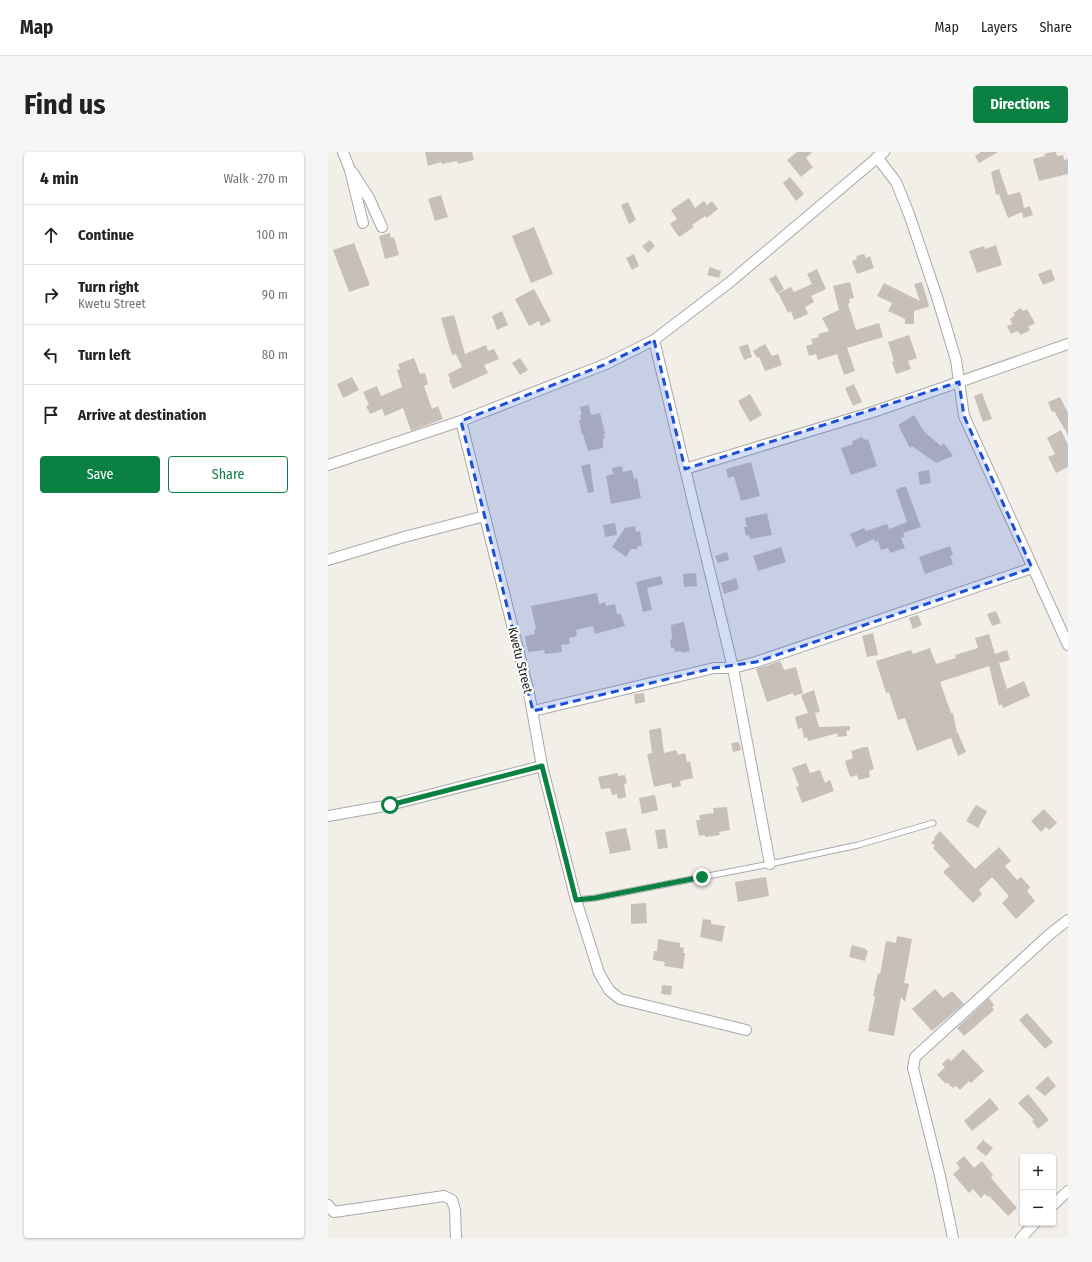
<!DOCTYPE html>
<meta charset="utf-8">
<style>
:root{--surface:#fff;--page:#f6f6f6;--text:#222;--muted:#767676;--line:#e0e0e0;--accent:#0b8043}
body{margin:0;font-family:"Fira Sans Condensed",sans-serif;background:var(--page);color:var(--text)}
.controls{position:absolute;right:12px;bottom:12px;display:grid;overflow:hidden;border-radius:4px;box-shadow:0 1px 3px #0004}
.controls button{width:36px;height:36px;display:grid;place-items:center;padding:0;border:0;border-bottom:1px solid var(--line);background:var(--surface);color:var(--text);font:20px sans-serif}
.stop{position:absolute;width:12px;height:12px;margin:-9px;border:3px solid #0b8043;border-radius:50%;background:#fff}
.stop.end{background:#0b8043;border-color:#fff;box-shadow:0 1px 4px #0008}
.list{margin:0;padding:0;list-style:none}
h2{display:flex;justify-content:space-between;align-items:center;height:52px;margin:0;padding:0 16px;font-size:17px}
h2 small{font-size:13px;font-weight:400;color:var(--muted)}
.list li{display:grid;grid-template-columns:26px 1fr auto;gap:12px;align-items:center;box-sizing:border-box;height:60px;padding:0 16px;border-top:1px solid var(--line)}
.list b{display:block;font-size:15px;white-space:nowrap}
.list p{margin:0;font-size:13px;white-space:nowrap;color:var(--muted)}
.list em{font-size:13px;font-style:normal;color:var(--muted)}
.actions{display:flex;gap:8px;padding:12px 16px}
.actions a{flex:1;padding:9px 0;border:1px solid var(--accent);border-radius:4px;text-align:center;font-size:14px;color:var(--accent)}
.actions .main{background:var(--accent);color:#fff}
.icon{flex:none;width:22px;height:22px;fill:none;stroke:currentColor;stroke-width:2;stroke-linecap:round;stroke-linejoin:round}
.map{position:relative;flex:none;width:740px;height:1086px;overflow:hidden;border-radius:4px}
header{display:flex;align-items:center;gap:24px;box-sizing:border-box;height:56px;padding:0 20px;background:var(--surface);border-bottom:1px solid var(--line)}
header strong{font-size:19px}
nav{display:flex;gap:22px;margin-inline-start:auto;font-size:14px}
.intro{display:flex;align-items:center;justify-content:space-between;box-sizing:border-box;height:96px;padding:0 24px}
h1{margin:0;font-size:28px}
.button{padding:10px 18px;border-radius:4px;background:var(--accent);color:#fff;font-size:14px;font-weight:700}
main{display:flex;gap:24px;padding:0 24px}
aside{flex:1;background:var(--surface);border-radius:4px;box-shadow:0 1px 3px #0004}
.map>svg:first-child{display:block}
.building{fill:#c7bfb8}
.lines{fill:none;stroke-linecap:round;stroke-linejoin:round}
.service-casing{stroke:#a9a9a9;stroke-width:7}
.minor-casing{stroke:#a9a9a9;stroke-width:12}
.service{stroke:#fff;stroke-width:5}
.minor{stroke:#fff;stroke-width:10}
.route{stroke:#0b8043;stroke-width:5}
.marked{fill:#1d4ed8;fill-opacity:0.2;stroke:#1d4ed8;stroke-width:3;stroke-dasharray:8 5;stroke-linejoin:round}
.labels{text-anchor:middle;stroke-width:4;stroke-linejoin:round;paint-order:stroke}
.street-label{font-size:13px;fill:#222;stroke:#fff}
</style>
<header>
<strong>Map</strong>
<nav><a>Map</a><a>Layers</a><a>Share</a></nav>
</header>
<div class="intro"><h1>Find us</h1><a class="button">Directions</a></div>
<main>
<aside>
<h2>4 min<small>Walk · 270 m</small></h2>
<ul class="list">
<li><svg class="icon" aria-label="ahead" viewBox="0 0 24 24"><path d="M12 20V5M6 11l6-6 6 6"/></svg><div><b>Continue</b></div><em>100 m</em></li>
<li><svg class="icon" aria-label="right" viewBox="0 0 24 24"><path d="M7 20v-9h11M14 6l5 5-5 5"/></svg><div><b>Turn right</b><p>Kwetu Street</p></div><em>90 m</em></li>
<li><svg class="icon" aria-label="left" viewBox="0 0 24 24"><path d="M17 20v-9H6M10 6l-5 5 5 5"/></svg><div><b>Turn left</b></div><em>80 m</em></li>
<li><svg class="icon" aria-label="arrive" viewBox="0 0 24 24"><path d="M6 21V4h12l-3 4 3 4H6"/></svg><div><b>Arrive at destination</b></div></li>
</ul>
<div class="actions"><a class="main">Save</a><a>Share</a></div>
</aside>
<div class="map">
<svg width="740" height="1086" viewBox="0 0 740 1086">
<rect width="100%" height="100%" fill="#f2efe9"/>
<g class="building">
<path d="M97,0h47l2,8 -16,4 -1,-3 -15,3 -1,-2 -13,4z"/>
<path d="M469,0h15l-6,6 7,9 -12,10 -14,-17z"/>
<path d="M653,0h17l-19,11 -4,-7z"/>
<path d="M725,0h3l1,4 6,-1 1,5 4,-1v15l-29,7 -6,-22 12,-3 -1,-2z"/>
<path d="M671,17l9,26 12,-3v2h1l3,14 6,-2 3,9 -10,3 -1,-6 -14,6 -9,-24 -3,1 -5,-23z"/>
<path d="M462,25l14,17 -8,7 -13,-18z"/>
<path d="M113,43l7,22 -13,4 -7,-22z"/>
<path d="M361,46l6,10 9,-7 3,4 5,-4 6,8 -11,9 -2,-2 -13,9 2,2 -15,10 -9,-13 7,-5 -6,-9z"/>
<path d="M300,50l8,18 -7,4 -8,-19z"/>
<path d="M206,75l19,47 -22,9 -19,-47z"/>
<path d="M62,81l1,5 3,-1 5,18 -14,4 -6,-23z"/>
<path d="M322,88l5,6 -7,7 -6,-7z"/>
<path d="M26,91l16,42 -21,7 -16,-42z"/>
<path d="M668,93l6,20 -25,8 -8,-22 15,-5 1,3z"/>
<path d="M306,102l5,12 -7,4 -6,-12z"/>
<path d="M536,102l2,4 4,-2 4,12 -17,6 -5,-13 5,-2 -1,-3z"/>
<path d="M382,115l11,4 -2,7 -12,-3z"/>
<path d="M489,117l9,20 -15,7 3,6 -9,5 3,7 -14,6 -3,-9 -3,2 -10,-20 13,-6 3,5 18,-8 -5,-10z"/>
<path d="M723,117l4,11 -12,5 -5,-11z"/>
<path d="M448,123l8,14 -7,4 -8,-14z"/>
<path d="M522,130l4,16 -5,1 1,4 -2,1 8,26 23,-7 4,14 -36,11 8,23 -11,4 -7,-21 -19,6 -2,-6 -7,2 -3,-10 7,-2 -2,-5 8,-2 -1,-3 11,-3 -7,-13 17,-8 -6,-24z"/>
<path d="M594,130l7,24h2l-17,5v13h-9v-5l-17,-8 4,-8 -15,-7 7,-13 36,18 -6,-17z"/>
<path d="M206,137l17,32 -10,5 -2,-5 -10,5 -14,-27z"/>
<path d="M693,156l2,3 4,-2 8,14 -7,4 2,3 -9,5 -4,-4 -6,3 -4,-8 5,-2 -2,-5 5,-4 -2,-2z"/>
<path d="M174,159l6,14 -11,5 -5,-14z"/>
<path d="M126,163l11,39 21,-9 2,6 6,-2 5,10 -15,6 4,8 -35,16 -4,-9 1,-1 -2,-5 14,-7 -6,-13 -4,1 -11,-37z"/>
<path d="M581,183l8,23 -9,3 3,8 -15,5 -4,-12 2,-1 -6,-19z"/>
<path d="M420,192l4,13 -8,3 -5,-13z"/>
<path d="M437,192l7,12 6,-2 4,11 -17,6 -6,-14 -2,1 -4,-7z"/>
<path d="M86,206l6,16 5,-1 3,11 -4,2 8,23 6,-3 5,13 -32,12 -8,-23 -18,8 -3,-7 -12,5 -4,-8 3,-1 -6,-13 14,-6 4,10 21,-9 -5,-17 3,-1 -2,-5z"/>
<path d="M192,206l8,12 -8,5 -8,-12z"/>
<path d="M24,225l7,13 -16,8 -6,-14z"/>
<path d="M526,232l8,18 -9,4 -8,-18z"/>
<path d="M654,241l10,26 -9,3 -9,-26z"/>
<path d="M422,242l12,21 -12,7 -12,-21z"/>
<path d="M732,245l8,16v22l-14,-24 -2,1 -4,-10z"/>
<path d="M261,253l2,10 9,-2 5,21 -1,1 1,3 -2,1v9l-15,3 -5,-17h-1l-3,-13 2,-1 -1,-5h2l-2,-8z"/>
<path d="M586,263l9,15 5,5 13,11 3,-3 9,13 -17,7 -24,-17 -2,2 -12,-23z"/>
<path d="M733,278l7,15v22l-12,6 -8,-16 7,-3 -8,-16z"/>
<path d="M534,285l2,3 4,-1 9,27 -26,9 -10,-27 12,-4 -1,-3z"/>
<path d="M423,310l9,34 -19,5 -7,-25 -6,2 -2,-9z"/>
<path d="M262,312l4,28 -6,1 -7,-27z"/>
<path d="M294,314l1,6 9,-2 2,9 3,-1 4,20 -30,6 -5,-28 7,-2 -1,-6z"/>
<path d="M601,318l2,13 -11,2 -2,-13z"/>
<path d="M574,335h4l15,40 -18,6 2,4 -4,1 4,10 -15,5 -2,-5 -7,2 -3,-9 -3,1 -1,-3 -18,8 -6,-13 14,-6 2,3 21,-7 2,5 18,-7 -11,-32z"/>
<path d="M439,361l5,22 -22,4 -1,-4 -3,1 -2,-9h3l-2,-9z"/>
<path d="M287,371l2,12 -12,2 -2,-12z"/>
<path d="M307,374l1,6 4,-1 2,15h-4l-1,3h-6l-5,8 -14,-10 13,-19z"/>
<path d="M622,394l3,9 -3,1 3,8 -28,10 -6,-17z"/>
<path d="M453,395l5,15 -28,9 -5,-15z"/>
<path d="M399,400l2,8 -11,3 -3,-7z"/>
<path d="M368,421l1,13 -13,1 -1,-13z"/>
<path d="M333,424l2,8 -16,4 5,22 -9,2 -7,-30z"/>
<path d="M408,426l3,11 -15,5 -3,-11z"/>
<path d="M269,441l2,11 6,-2 1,4 9,-2 2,10h4l4,12 -30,8 -2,-8 -17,4 1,6 -8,2 1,6 -9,1 1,7 -17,2 -1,-4 -16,2 -3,-16 10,-2 -1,-5h2l-5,-23z"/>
<path d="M668,459l5,12 -9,3 -5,-12z"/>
<path d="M590,463l4,10 -9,4 -4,-11z"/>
<path d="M356,470l6,29 -9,2v-2l-6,1 -1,-4h-3l-1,-8 2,-1 -1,-14z"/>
<path d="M545,481l5,22 -11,2 -5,-21z"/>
<path d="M661,482l6,20 12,-4 3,10 -11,3 8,26 17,-8 6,15 -27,12 -1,-4 -3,2 -10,-40 -49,16 11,31h2l4,20h1l8,19 -8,4 -7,-18 -34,13 -12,-33 -7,2 -9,-28 -3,1 -10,-32 35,-11 2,4 17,-6 6,16 20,-6 -1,-3 23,-7 -3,-10z"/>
<path d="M452,509l4,9 12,-3 7,26 -9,3 -1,-3 -26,9 -11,-33z"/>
<path d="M486,538l6,22 -5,1 4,14 31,-1v4l-4,1 1,5 -10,1 1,-4 -30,8 -1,-4 -3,1 -2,-10 -4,1 -3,-12 13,-4 -7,-18z"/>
<path d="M316,541l1,9 -10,2 -1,-10z"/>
<path d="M333,576l3,25 12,-3 2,5 7,-2 2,9 3,-1 3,17 -13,3 1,5 -9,2 -1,-5 -17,4 -7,-33 5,-1 -3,-23z"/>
<path d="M411,590l2,8 -8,2 -2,-9z"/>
<path d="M536,595h4l6,22 -5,2 1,6 -11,3 -2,-5 -7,2 -5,-16 8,-3 -2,-7z"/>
<path d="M478,611l4,10 10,-3 5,13 5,-3 4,11 -32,12 -6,-16 3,-1 -7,-18z"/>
<path d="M290,621v3l7,-1 2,8 -3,1 2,13 -8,2 -1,-5 -5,1 -2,-7 -9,1 -3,-12z"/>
<path d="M327,643l3,15 -16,4 -3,-16z"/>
<path d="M648,653l11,6 -9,17 -12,-7z"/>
<path d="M399,655l3,23 -11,2 1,3 -15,2v-2l-6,1 -3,-16h4l-1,-5 15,-2 -1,-5z"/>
<path d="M716,657l13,14 -8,7 -3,-3 -5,5 -10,-11z"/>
<path d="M298,676l5,22 -21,4 -5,-22z"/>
<path d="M337,677l3,19 -10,1 -3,-19z"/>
<path d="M612,679l35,38 24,-22 12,14 -6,5 12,14 4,-3 9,10 -3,4 8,10 -19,18 -14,-16 7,-7 -17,-19 -13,13 3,4 -9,9 -30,-31 7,-6 -17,-18 2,-2 -4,-3 4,-4 -1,-1z"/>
<path d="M438,725l3,19 -31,6 -3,-20z"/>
<path d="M318,751l1,20 -16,1v-20z"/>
<path d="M375,767l8,1v4l14,2 -3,16 -22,-5z"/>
<path d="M569,784l15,3 -8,44 5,1 -4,18 -4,-5 -7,39 -26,-5 7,-34 -2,-1 5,-23 2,1 6,-33 10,2z"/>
<path d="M330,787l22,4v4l4,1 -1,5h2l-2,16 -19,-3 1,-4 -12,-2 1,-9h3z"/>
<path d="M524,793l14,4v1l2,1 -3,10 -16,-4z"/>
<path d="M334,833l10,1 -1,9 -10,-1z"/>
<path d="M607,837l8,9 9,-7 12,13 -32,27 -20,-22z"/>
<path d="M661,846l5,7 -2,2 2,3 -30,26 -7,-8z"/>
<path d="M699,861l26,29 -8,7 -26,-29z"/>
<path d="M635,897l21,22 -13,12 -2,-2 -9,9 -4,-4 -3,2 -6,-6 -1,2 -9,-9 8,-8 -3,-3 6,-6 3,3z"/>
<path d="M720,924l8,10 -11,10 -10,-8z"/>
<path d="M700,942l21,26 -11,9 -6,-8 2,-1 -16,-17z"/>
<path d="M662,946l9,11 -27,22 -8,-10z"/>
<path d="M655,988l10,8 -7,8 -10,-8z"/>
<path d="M636,1004l10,12 8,-7 11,14 -2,3 26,30 -9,8 -19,-20 -1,1 -3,-3 -4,4 -8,-9 -4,4 -16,-19 7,-6 -4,-5z"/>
</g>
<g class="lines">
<g class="service-casing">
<path id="service" d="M248,748l19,-2 175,-34 88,-19 75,-22"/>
</g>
<g class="minor-casing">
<g id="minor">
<path d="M15,0l7,18 13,53"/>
<path d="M549,5l19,25 13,32 28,83 19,63 8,56 104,229"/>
<path d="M25,21l16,25 13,29"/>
<path d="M326,188l79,328 37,196"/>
<path d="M133,269l68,272 13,73 34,134 23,73 10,17 11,9 126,31"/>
<path d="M0,313l133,-44 145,-57 48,-24 76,-58 154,-130"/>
<path d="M357,317l191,-58 192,-67"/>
<path d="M0,408l76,-23 81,-21"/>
<path d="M205,559l181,-43h19l23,-6 276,-94"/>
<path d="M0,664l62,-11 152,-39"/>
<path d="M0,1053l6,7 110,-16 8,4 3,10 1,28"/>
<path d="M725,1053l15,-14"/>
<path d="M625,1086l-13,-62 -27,-108 2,-11 135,-123 18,-14"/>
<path d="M693,1086l14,-15"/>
</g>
</g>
<use href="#service" class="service"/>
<use href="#minor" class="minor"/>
</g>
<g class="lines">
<path class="route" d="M62,653l152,-39 34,134 19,-2 107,-21"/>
</g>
<path class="marked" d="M326,188l31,129 274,-87 5,34 68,152 -276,94 -42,6 -181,43 -72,-290 145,-57z"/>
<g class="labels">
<g class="street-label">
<text transform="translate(193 508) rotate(76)" y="5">Kwetu Street</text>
</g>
</g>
</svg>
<div class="controls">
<button>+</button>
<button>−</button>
</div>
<div class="stop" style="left:62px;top:653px"></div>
<div class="stop end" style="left:374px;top:725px"></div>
</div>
</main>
